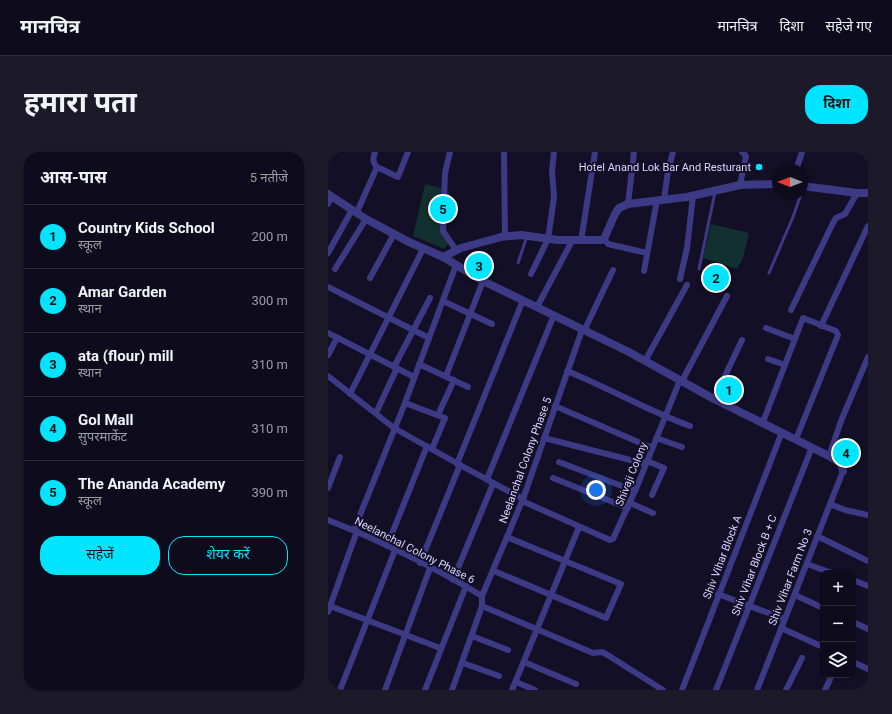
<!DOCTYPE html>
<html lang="hi">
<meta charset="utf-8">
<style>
:root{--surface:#0e0b1c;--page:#1c1929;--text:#f1f3f6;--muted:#9b9ba3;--line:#2e2b3b;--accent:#00e5ff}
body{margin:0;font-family:Roboto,"Noto Sans Devanagari",sans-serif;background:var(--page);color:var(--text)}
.controls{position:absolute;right:12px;bottom:12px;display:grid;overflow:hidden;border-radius:8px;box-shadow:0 1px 3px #0004}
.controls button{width:36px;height:36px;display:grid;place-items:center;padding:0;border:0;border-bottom:1px solid var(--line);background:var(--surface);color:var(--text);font:20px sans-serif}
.compass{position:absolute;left:444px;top:12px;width:36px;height:36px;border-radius:50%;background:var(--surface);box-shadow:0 1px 3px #0004;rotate:270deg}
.you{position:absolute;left:268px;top:338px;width:14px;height:14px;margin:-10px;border:3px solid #fff;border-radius:50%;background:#1a73e8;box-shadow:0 0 0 6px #1a73e833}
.badge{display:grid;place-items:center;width:26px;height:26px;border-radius:50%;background:var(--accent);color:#111;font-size:13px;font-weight:700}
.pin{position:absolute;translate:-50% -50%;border:2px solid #fff;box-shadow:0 1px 4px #0006}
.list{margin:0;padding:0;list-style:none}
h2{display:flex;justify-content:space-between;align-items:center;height:52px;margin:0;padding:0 16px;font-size:17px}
h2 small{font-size:13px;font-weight:400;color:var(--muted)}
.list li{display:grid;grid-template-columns:26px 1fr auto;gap:12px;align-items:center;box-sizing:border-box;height:64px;padding:0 16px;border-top:1px solid var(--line)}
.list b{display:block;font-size:15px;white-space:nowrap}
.list p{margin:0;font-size:13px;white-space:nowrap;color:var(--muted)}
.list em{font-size:13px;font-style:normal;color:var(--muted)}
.actions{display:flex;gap:8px;padding:12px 16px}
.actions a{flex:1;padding:9px 0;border:1px solid var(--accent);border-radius:16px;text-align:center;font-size:14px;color:var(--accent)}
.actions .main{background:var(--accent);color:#111}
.icon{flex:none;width:22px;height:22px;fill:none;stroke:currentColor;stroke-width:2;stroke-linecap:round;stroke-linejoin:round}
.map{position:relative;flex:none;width:540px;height:538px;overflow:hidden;border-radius:16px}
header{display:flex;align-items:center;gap:24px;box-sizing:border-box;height:56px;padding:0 20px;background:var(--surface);border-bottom:1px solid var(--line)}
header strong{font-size:19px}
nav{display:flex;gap:22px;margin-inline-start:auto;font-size:14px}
.intro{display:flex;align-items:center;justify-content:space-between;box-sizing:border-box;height:96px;padding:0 24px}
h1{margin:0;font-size:28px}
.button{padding:10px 18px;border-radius:16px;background:var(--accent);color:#111;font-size:14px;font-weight:700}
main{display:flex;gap:24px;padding:0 24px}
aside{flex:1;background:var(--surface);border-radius:16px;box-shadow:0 1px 3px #0004}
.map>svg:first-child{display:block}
.green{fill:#12302f}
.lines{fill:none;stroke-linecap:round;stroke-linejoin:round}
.service{stroke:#3d3a85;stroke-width:3}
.minor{stroke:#3d3a85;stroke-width:6}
.tertiary{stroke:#3d3a85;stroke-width:8}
.poi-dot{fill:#00e5ff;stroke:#130f26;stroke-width:1.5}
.labels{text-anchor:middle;stroke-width:4;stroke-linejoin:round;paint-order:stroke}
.poi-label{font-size:11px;fill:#d9d4ff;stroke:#130f26;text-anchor:end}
.street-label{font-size:11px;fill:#d9d4ff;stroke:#130f26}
</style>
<header>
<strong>मानचित्र</strong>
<nav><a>मानचित्र</a><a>दिशा</a><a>सहेजे गए</a></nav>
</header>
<div class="intro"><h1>हमारा पता</h1><a class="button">दिशा</a></div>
<main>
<aside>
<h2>आस-पास<small>5 नतीजे</small></h2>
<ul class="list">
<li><span class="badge">1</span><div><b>Country Kids School</b><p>स्कूल</p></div><em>200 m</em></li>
<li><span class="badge">2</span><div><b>Amar Garden</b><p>स्थान</p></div><em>300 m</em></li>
<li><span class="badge">3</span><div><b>ata (flour) mill</b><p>स्थान</p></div><em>310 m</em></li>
<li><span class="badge">4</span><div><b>Gol Mall</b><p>सुपरमार्केट</p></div><em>310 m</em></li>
<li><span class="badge">5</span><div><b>The Ananda Academy</b><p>स्कूल</p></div><em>390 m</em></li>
</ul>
<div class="actions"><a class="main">सहेजें</a><a>शेयर करें</a></div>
</aside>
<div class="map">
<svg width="540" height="538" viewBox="0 0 540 538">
<rect width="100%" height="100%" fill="#130f26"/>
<g class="green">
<path d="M97,32l20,5c-3,23 -9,34 3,55l-4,5 -31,-13z"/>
<path d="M383,72l38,9 -6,25 -6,11 -34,-11z"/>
</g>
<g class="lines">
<g class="service">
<path d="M190,111l9,-27"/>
<path d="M371,117l16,-77"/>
<path d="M441,121l24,-56 8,-23"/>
</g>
<g class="minor">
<path d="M122,0l-5,21 -2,58 13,19"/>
<path d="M176,0l1,85"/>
<path d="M49,15l21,10 10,-25"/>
<path d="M468,18l6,-18"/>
<path d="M412,33l6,-29 -4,-4"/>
<path d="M336,47l4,-28 5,-19"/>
<path d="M0,52l4,-8"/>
<path d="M300,52l6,-52"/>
<path d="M29,60l20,-45c-5,-5 -4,-9 -2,-15"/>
<path d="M276,87l4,5 39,9"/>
<path d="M253,89l14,-89"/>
<path d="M0,101l24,-43"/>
<path d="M7,117l31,-50"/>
<path d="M316,119l13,-71"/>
<path d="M203,122l17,-35 6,-42 -2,-26 2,-19"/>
<path d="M42,126l24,-44"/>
<path d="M352,127l7,-31 6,-52"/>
<path d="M0,135l101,51"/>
<path d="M115,149l49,23"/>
<path d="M209,155l35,-66"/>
<path d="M463,158l42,-87 3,-5 9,-4 12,-21"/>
<path d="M493,174l47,-100"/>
<path d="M438,176l29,11"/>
<path d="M256,179l29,-61"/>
<path d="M0,181l86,44"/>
<path d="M0,203l9,-17"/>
<path d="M440,207l17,6"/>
<path d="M317,209l42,-76"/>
<path d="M91,212l49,23"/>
<path d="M66,215l36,-69"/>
<path d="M239,219c42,17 81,40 123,55"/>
<path d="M0,224l66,52 66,37 63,34"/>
<path d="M118,224l37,-95"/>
<path d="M354,229l45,-85"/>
<path d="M22,242l73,-145"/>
<path d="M386,247l28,-59"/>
<path d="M77,251l40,15 -13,31"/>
<path d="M227,254l97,42"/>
<path d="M48,261l21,-45"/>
<path d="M110,263l16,-35"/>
<path d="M435,270l40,-104 33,13 2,4 -42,104"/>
<path d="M216,286l102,26"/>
<path d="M328,286l26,9"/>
<path d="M501,304l12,-35 27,-64"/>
<path d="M319,309l17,7 -12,27"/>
<path d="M231,310l76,29"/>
<path d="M129,312l66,-164"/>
<path d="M225,326l75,30"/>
<path d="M159,327l67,-164"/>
<path d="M0,336l12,-31"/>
<path d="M194,349l88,39 3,-1 25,-55 42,-104"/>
<path d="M302,351l23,10"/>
<path d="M502,352l15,6 23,5"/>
<path d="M0,368c53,21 106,47 154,76v10l111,47 9,-1 4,2 57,36"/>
<path d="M26,378l51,-127 51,-138"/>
<path d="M489,384l51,25"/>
<path d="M59,394l40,-100"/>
<path d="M92,411l40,-98"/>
<path d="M479,412l25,9"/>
<path d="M166,419l112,47 15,-34 -114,-47"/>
<path d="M125,428l40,-96"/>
<path d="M525,428l15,6"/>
<path d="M390,442l66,25"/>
<path d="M467,443l28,13"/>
<path d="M154,444l41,-97 59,-169"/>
<path d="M2,454l110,42"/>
<path d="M0,460l29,-81"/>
<path d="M525,470l15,7"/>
<path d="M453,476l42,19"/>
<path d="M144,484l36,14"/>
<path d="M196,510l52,22"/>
<path d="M525,510l15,7"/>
<path d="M135,511l36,13"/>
<path d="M188,530l19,8"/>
<path d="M12,538l55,-140"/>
<path d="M57,538l45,-122"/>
<path d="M97,538l41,-104"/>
<path d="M124,538l30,-84"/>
<path d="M184,538l67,-163"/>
<path d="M354,538l100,-258"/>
<path d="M388,538l96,-243"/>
<path d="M429,538l86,-219"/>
<path d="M458,538l16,-32"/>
<path d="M497,538l7,-15"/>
</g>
<g class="tertiary">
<path d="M474,34l55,7h11"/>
<path d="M0,42l38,25 43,23 34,15 40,24 146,71 85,47 115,57 12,7 2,8"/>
<path d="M115,105l18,-9 40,-11 20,-2 37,5h43l3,-1 11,-25 4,-6 9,-4 59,-7 53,-12 38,-1"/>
</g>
</g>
<circle class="poi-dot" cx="431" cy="15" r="4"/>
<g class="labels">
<g class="poi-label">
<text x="423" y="19">Hotel Anand Lok Bar And Resturant</text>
</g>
<g class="street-label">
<text transform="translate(197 308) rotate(-70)" y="4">Neelanchal Colony Phase 5</text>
<text transform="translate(303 322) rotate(-68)" y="4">Shivaji Colony</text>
<text transform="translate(87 398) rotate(27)" y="4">Neelanchal Colony Phase 6</text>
<text transform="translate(394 405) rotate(-69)" y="4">Shiv Vihar Block A</text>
<text transform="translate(426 413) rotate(-69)" y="4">Shiv Vihar Block B + C</text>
<text transform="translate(462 425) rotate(-69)" y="4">Shiv Vihar Farm No 3</text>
</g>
</g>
</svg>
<div class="controls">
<button>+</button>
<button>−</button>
<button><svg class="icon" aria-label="layers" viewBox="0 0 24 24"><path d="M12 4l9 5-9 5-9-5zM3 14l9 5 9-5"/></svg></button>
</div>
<svg class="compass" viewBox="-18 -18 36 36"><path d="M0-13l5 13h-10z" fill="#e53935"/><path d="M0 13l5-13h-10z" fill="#9b9ba3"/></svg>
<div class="you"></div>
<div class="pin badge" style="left:401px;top:238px">1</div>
<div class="pin badge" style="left:388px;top:126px">2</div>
<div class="pin badge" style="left:151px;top:114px">3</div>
<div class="pin badge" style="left:518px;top:301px">4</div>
<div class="pin badge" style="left:115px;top:57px">5</div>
</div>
</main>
